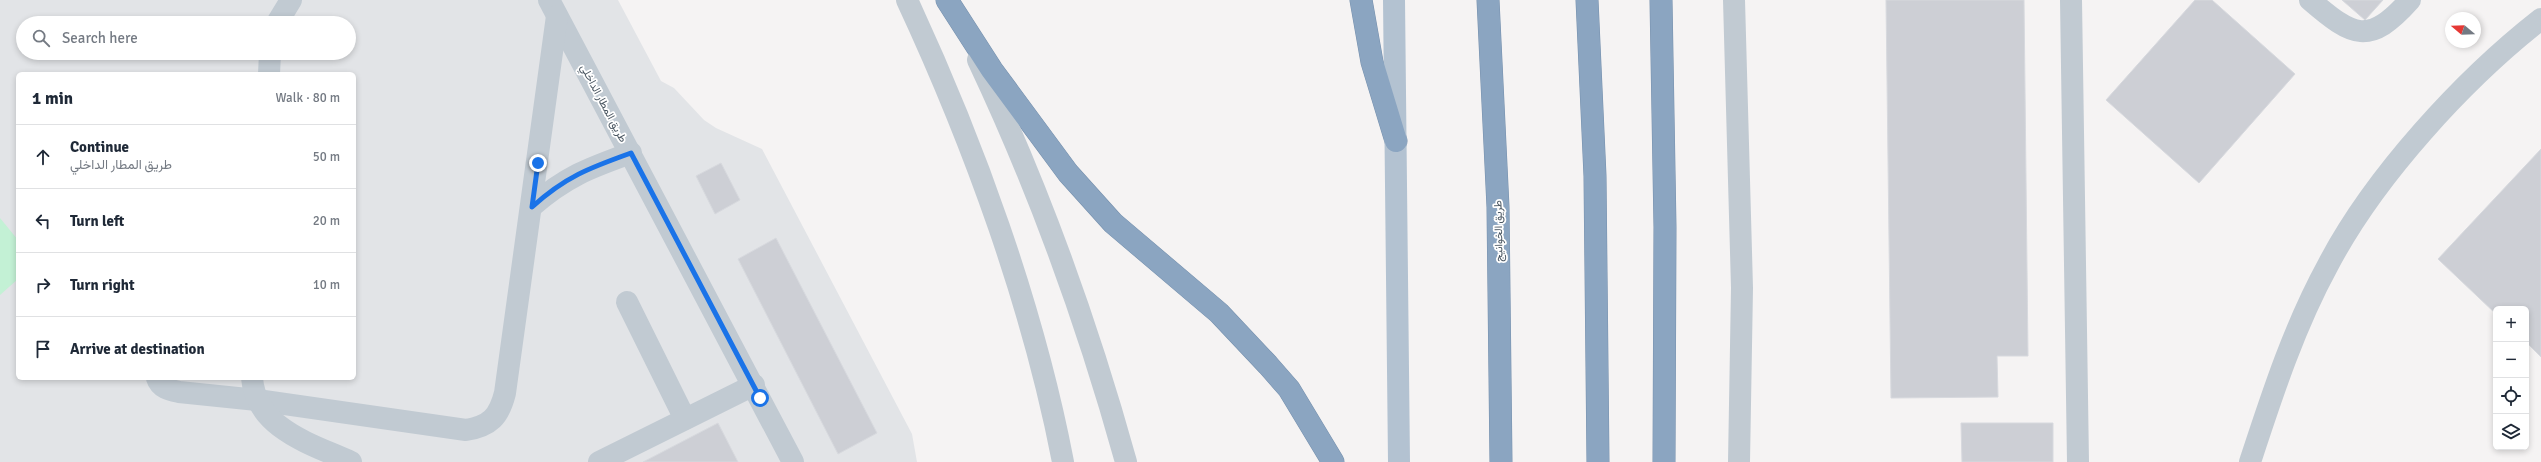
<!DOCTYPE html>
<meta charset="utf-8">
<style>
:root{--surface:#fff;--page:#f6f6f7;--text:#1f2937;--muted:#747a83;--line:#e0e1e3}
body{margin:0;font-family:Signika,Vazirmatn,sans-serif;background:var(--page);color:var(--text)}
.controls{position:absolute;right:12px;bottom:12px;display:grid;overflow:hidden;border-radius:6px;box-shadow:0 2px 6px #0003}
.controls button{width:36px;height:36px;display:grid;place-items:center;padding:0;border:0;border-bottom:1px solid var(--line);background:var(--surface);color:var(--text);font:20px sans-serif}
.compass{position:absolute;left:2445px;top:12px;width:36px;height:36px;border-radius:50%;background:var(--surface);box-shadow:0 2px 6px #0003;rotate:289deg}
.stop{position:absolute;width:12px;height:12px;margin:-9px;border:3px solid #1a73e8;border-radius:50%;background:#fff}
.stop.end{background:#1a73e8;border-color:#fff;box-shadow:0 1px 4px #0008}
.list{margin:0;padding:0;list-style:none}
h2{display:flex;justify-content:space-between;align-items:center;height:52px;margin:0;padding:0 16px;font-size:17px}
h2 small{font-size:13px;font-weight:400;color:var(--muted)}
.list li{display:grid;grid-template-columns:26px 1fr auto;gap:12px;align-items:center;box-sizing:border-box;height:64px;padding:0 16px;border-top:1px solid var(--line)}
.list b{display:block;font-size:15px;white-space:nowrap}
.list p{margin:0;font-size:13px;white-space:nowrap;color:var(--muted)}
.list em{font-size:13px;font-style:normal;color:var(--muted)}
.icon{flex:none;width:22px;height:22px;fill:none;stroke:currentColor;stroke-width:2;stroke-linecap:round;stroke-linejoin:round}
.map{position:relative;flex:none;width:2541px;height:462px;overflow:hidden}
.search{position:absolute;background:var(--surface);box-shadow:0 2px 6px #0003;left:16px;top:16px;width:340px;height:44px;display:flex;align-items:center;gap:10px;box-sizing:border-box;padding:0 14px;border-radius:22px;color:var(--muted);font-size:15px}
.panel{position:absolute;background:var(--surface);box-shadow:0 2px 6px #0003;left:16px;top:72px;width:340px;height:308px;border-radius:6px}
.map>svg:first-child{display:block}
.airport{fill:#e2e4e7;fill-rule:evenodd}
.green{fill:#c3f1d5}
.building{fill:#cdcfd5;stroke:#d7d9de}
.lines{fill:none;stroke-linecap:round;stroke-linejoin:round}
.highway-casing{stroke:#7690ad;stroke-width:23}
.minor{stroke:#c1cad2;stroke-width:22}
.major{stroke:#b3c2d1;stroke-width:22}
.highway{stroke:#8ba5c1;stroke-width:22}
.route{stroke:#1a73e8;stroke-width:5}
.labels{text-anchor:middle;stroke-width:3.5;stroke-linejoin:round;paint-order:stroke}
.street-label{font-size:11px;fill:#4a5661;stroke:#fff}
</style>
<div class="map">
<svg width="2541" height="462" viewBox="0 0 2541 462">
<rect width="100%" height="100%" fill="#f5f3f3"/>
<path class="airport" d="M0,0h618l43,81 13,7 30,32 12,8 46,21 150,285 5,28h-917zM23,23h326v30h-326zM18,74h336v304h-336z"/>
<path class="green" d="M0,218l18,22v39l-18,16z"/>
<g class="building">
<path d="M1886,0h138l4,356h-31l1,41 -107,1z"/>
<path d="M2195,0h17l83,74 -96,109 -93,-83z"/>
<path d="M2342,0h41l-18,20z"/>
<path d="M2541,149v208l-15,-15v-33h-30v5l-58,-55z"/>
<path d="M721,163l19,37 -25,14 -19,-38z"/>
<path d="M776,238l101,195 -39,21 -100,-195z"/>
<path d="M718,423l20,39h-95z"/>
<path d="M1961,423h92v39h-91z"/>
</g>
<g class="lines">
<g class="highway-casing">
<g id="highway">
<path d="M947,0l45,70 76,103 45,50 106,90 49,52 21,24 44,73"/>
<path d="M1361,0l11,62 24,79"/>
<path d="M1488,0l10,207 3,255"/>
<path d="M1587,0l8,176 3,286"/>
<path d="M1661,0l4,227 -1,235"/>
</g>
</g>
<g class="minor">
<path d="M549,0l244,462"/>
<path d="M907,0c67,144 126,306 156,462"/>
<path d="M1734,0l8,288 -3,174"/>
<path d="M2071,0l7,462"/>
<path d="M2310,0c43,37 59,46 100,0"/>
<path d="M277,23l14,-23"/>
<path d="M978,60c61,129 110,265 148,402"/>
<path d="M269,74l1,-21"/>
<path d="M531,207c34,-30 58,-39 100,-54"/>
<path d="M627,302l58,117"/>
<path d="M157,378c3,10 13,12 22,14l78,8 209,30c24,-4 33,-13 39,-37l52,-377"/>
<path d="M252,378c4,51 60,66 99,84"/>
<path d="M599,462l155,-77"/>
<path d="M2250,462c22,-67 44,-135 78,-197 46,-88 135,-185 213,-246"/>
</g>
<path class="major" d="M1394,0l5,462"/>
<use href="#highway" class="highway"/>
</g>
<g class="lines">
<path class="route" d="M538,163l-6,44c33,-30 57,-39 99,-54l129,245"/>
</g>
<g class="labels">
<g class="street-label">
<text transform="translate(604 103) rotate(62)" y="4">طريق المطار الداخلي</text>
<text transform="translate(1498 231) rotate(-91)" y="4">طريق الخوانيج</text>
</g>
</g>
</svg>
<div class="controls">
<button>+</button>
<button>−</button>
<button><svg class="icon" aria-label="locate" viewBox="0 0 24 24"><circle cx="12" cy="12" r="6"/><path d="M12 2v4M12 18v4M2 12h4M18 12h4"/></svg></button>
<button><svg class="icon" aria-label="layers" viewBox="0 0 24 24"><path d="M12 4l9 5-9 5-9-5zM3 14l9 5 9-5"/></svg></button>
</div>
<svg class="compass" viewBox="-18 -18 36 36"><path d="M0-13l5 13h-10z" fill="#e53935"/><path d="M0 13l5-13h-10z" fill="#747a83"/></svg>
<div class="stop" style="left:760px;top:398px"></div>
<div class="stop end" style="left:538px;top:163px"></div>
<div class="search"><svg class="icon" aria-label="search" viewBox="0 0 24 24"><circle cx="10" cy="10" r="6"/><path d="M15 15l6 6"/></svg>Search here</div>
<section class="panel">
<h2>1 min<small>Walk · 80 m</small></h2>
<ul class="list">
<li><svg class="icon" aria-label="ahead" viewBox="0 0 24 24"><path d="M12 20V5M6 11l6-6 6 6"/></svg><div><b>Continue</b><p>طريق المطار الداخلي</p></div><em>50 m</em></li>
<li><svg class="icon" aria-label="left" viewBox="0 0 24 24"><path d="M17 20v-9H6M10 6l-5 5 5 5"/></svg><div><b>Turn left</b></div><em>20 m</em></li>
<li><svg class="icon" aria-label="right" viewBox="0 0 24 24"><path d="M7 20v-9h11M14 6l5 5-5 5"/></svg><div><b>Turn right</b></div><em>10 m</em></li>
<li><svg class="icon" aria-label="arrive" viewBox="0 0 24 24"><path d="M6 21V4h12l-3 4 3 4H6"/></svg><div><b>Arrive at destination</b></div></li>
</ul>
</section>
</div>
